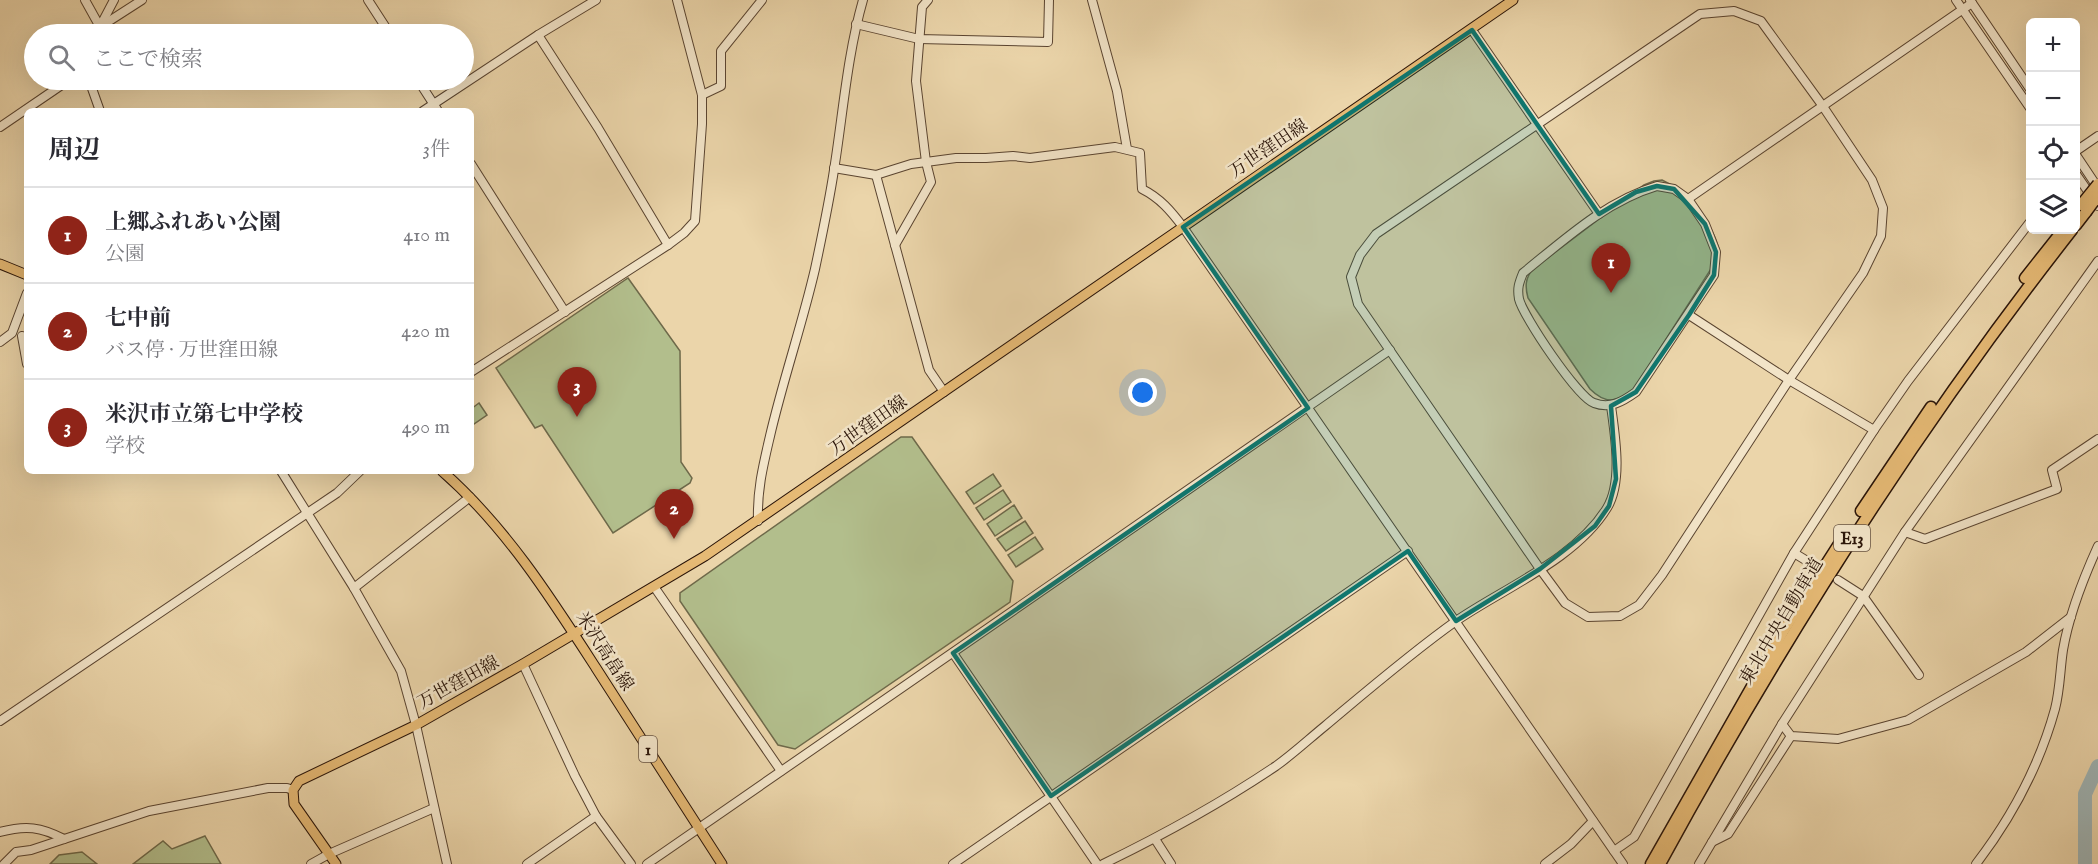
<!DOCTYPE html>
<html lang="ja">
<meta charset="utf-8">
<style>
:root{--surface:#fff;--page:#f7f7f7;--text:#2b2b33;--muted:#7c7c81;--line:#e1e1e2;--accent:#8f2418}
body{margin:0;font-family:"IM FELL English","Noto Serif JP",serif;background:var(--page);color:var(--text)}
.controls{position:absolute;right:18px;top:18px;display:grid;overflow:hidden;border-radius:9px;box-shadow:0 6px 24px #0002}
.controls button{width:54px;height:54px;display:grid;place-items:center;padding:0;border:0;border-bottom:2px solid var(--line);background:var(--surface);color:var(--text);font:30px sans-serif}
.you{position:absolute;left:1143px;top:393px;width:21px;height:21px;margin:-15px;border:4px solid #fff;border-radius:50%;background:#1a73e8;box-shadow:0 0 0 9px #1a73e833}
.badge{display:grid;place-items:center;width:39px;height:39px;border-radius:50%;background:var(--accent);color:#fff;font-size:20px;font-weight:700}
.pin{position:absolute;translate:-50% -50px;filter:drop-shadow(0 2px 3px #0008)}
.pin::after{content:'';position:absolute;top:32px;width:21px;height:18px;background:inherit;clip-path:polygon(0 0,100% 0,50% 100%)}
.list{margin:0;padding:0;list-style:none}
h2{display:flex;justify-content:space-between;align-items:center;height:78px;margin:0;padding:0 24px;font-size:26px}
h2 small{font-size:20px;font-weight:400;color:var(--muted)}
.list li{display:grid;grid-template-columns:39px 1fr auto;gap:18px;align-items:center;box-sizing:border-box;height:96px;padding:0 24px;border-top:2px solid var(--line)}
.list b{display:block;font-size:22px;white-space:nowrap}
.list p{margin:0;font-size:20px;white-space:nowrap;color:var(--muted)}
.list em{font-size:20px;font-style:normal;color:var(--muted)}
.icon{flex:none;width:33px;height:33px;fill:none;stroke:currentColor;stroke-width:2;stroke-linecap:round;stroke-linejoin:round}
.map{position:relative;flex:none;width:2098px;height:864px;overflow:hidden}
.search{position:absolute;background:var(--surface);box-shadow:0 6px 24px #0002;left:24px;top:24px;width:450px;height:66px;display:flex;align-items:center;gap:15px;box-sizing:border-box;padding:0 21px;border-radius:33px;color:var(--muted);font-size:22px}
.panel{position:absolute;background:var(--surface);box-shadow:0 6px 24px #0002;left:24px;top:108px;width:450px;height:366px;border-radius:9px}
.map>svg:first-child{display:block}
.green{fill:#b2be8c;stroke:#6e694a;stroke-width:1.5}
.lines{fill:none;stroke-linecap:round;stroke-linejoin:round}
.river{stroke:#9fb5b6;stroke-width:14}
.minor-casing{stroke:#5a4430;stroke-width:10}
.major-casing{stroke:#2a1408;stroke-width:11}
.highway-casing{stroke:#2a1408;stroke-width:13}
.minor{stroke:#f2e4c8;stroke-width:8}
.major{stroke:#e6ba75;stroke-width:9}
.highway{stroke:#e6ba75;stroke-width:10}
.highway-bridge-casing{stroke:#2a1408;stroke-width:13;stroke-linecap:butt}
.highway-bridge{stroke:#e6ba75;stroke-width:10}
.marked{fill:#0f766e;fill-opacity:0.2;stroke:#0f766e;stroke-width:4.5;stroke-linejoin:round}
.labels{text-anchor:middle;stroke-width:5;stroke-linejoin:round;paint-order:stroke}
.shield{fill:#f2e4c8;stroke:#665242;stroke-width:1.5}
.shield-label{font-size:16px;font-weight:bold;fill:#2a1408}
.street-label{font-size:18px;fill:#2a1408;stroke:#f2e4c8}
</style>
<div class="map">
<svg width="2098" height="864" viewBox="0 0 2098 864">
<rect width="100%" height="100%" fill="#ebd5aa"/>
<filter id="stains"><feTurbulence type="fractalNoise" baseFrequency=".00333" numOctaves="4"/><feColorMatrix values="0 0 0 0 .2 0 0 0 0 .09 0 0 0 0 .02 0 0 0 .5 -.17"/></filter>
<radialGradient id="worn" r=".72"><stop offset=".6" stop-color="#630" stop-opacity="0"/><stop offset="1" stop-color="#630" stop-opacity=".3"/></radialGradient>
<g class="green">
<path d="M1662,180c27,12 49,41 57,69l-8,20 -77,120c-17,13 -28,16 -44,0l-62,-91c-3,-11 -3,-20 5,-29l111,-84 10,-4z"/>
<path d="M628,278l52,73 1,111 11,16 -2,5 -77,50 -71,-108 -7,3 -39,-60z"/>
<path d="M479,403l8,12 -16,11v-17z"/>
<path d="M901,437h11l101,144 -3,21 -215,147 -17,-4 -98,-144v-8z"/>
<path d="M993,474l8,12 -27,18 -8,-12z"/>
<path d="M1003,490l8,12 -27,18 -8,-12z"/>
<path d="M1014,505l8,13 -27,18 -8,-12z"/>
<path d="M1025,521l8,12 -27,18 -9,-12z"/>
<path d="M1035,537l8,12 -27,18 -8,-12z"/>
<path d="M205,836l16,28h-88l30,-23 9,8z"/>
<path d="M82,852l15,12h-47l9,-9z"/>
</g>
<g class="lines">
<path class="river" d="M2085,864v-70l13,-28"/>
<g class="minor-casing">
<g id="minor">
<path d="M85,0l15,27"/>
<path d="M368,0l22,34"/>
<path d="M1092,0l25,91 10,58"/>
<path d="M1956,0l74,108"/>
<path d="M1970,0l60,89"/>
<path d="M1734,11l27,10 61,84 50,75 11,28 -2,28 -18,37 -74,107 -127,195 -23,30 -19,11 -32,1 -23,-14 -25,-34 -182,-265 -7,-27 9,-22 16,-21 324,-220z"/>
<path d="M856,24l63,15 129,3 1,-42"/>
<path d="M100,27l42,-27"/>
<path d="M1472,30l127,184"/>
<path d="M96,34l18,-34"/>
<path d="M538,35l60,93 70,117"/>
<path d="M89,80l11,31"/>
<path d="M418,80l20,31"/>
<path d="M702,95l19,-9v-35l41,-51"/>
<path d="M423,111l115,-76 58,-35"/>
<path d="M0,127l69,-47"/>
<path d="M2076,151l22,-15"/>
<path d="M2076,155l22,33"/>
<path d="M471,164l94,148"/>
<path d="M834,168l42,7 35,-11 45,-6h30l27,-2 17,2 85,-11 25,6 2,36c18,9 29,22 41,38l440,637"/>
<path d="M2076,174l22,32"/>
<path d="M876,175l53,195 15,22"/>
<path d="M1657,186l17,3 14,10 17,25 11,28 -2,23 -78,117c-14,10 -26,17 -42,11 -16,-5 -71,-87 -75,-104 -2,-11 0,-16 4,-26 41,-33 83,-72 134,-87z"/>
<path d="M1688,199l284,-196"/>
<path d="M895,245l36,-63 -5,-20 -10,-81 6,-74 6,-7"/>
<path d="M1689,315l100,65 85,50"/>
<path d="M22,336l5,28"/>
<path d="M0,342l12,-9 15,-40"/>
<path d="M471,372l197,-127 16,-12 11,-12 7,-97v-29l-25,-95"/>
<path d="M281,471l73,117 47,83 15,54 31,139"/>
<path d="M758,521c-1,-31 5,-55 12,-85 13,-56 32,-111 45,-167 7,-33 14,-66 19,-99 9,-56 13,-114 29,-170"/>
<path d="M1905,532l20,7 132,-50 -5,-19 46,-31"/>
<path d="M1794,553l18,11"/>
<path d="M1838,580l25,16 56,79"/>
<path d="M354,588l116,-91"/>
<path d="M655,588l126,183"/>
<path d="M953,653l144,211"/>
<path d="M523,664l52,112 21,40 35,48"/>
<path d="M0,721l337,-228 23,-22"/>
<path d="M1782,724l9,12 47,3 70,-19 118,-68 45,-35"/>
<path d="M0,832c26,-7 41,-5 64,7"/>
<path d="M1155,839l16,25"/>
<path d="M1712,842l16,-8 63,-98"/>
<path d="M1614,851l20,-14 160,-284 80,-123 34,-49 122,-159"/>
<path d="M4,864l12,-12 15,-2 118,-39 119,-23h19l6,2"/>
<path d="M311,864l18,-10 105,-46"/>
<path d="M527,864l69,-48"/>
<path d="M647,864l743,-514"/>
<path d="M953,864l455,-313"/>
<path d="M1103,864c60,-29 118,-61 173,-98 17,-12 33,-27 49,-40 43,-36 86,-73 131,-105 48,-33 120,-62 151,-113 16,-26 8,-73 4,-102"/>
<path d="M1545,864l26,-20 22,-23"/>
<path d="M1699,864l83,-140 123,-192 193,-271"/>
<path d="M1976,864c36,-47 63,-97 79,-155 5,-19 5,-39 8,-59 6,-35 20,-71 35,-104"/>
</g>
</g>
<g class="major-casing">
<g id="major">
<path d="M0,264l27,11"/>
<path d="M442,471c63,55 109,127 154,197 42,65 84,130 126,196"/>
<path d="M336,864l-42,-60 -1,-14 6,-9 117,-56 107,-61 182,-108 808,-556"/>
</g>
</g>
<g class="highway-casing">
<g id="highway">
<path d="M2076,225l10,-13"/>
<path d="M2025,278l38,-48"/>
<path d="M1861,511l70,-104"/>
<path d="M1651,864l133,-234 55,-86"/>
<path d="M1660,864c121,-222 256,-435 412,-634"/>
</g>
</g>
<use href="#minor" class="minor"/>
<use href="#major" class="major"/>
<use href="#highway" class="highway"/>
<g class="highway-bridge-casing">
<g id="highway-bridge">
<path d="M2081,205l17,-21"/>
<path d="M2086,212l12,-16"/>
</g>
</g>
<use href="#highway-bridge" class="highway-bridge"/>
</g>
<path class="marked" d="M1472,30l127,184 37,-22 21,-6 17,3 31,35 11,28 -2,23 -25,40 -53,77 -25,14 5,73 -7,27 -14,20 -55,43 -84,52 -48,-70 -357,245 -98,-143 355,-245 -125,-181z"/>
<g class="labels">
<g class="shield">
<rect x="1834" y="525" width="36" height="26" rx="4.5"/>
<rect x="639" y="736" width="18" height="26" rx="4.5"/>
</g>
<g class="shield-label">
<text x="1852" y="544">E13</text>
<text x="648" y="755">1</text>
</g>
<g class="street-label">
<text transform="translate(1268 148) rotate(-34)" y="6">万世窪田線</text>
<text transform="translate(868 425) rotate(-35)" y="6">万世窪田線</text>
<text transform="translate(1781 621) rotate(-59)" y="6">東北中央自動車道</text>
<text transform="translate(605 651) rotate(57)" y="6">米沢高畠線</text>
<text transform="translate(458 682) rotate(-29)" y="6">万世窪田線</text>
</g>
</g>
<rect width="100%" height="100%" filter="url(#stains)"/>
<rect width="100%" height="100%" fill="url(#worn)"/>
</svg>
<div class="controls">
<button>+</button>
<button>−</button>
<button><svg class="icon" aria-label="locate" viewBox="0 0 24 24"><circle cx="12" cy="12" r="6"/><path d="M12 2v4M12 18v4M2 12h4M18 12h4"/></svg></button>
<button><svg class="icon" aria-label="layers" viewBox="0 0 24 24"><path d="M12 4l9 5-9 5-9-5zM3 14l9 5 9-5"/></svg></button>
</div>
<div class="you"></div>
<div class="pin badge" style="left:1611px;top:293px">1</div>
<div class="pin badge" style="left:674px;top:539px">2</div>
<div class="pin badge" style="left:577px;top:417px">3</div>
<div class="search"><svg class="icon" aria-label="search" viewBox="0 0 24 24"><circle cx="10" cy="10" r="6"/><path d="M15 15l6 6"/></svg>ここで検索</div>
<section class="panel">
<h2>周辺<small>3件</small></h2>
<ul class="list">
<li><span class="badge">1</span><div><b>上郷ふれあい公園</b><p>公園</p></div><em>410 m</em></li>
<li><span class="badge">2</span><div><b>七中前</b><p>バス停 · 万世窪田線</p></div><em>420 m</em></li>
<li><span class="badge">3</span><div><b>米沢市立第七中学校</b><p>学校</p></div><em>490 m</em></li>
</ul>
</section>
</div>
